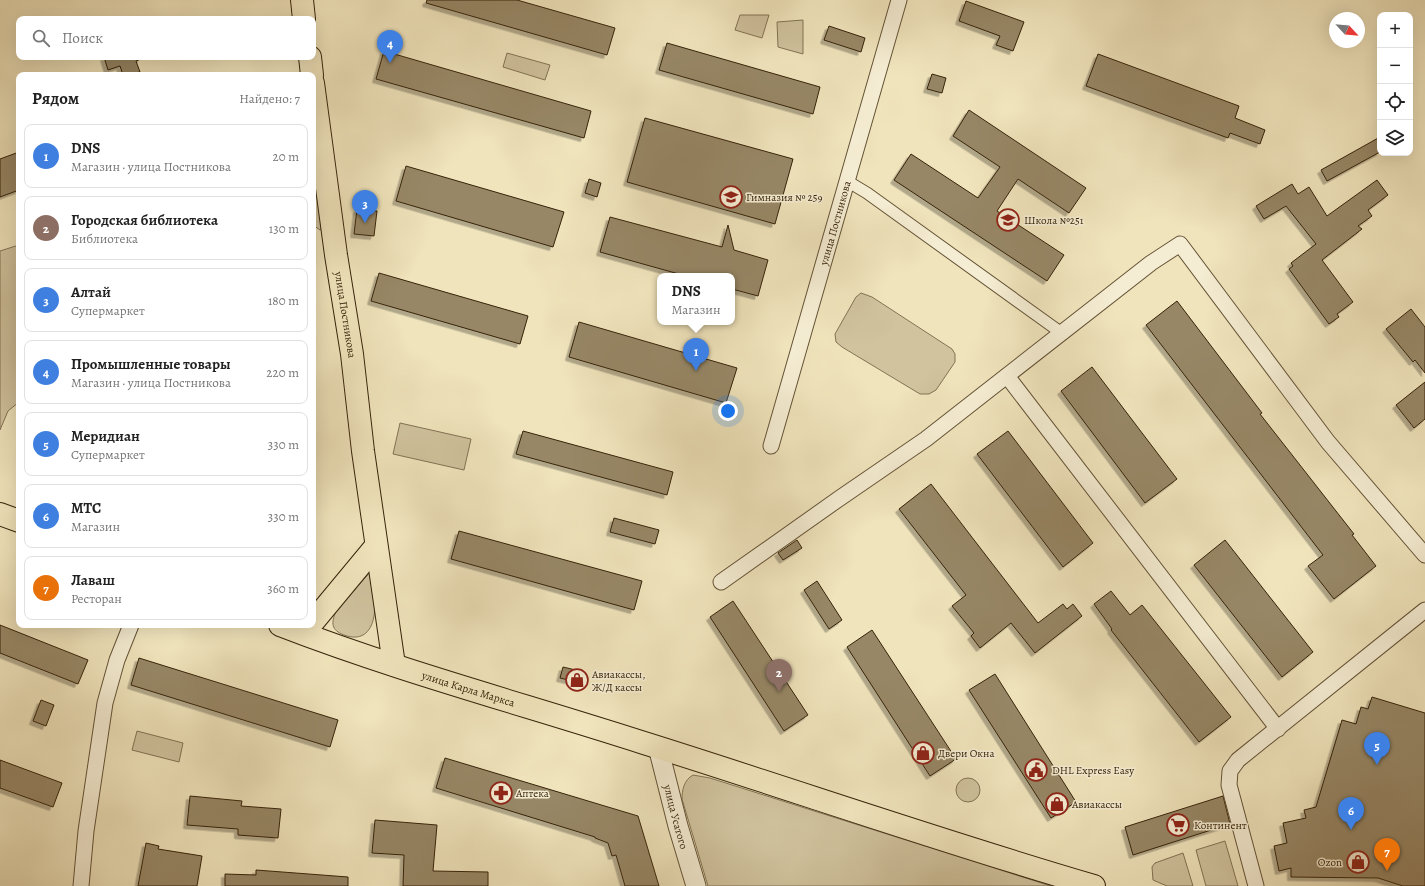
<!DOCTYPE html>
<html lang="ru">
<meta charset="utf-8">
<style>
:root{--surface:#fff;--page:#f2f2f2;--text:#222;--muted:#767676;--line:#e0e0e0;--accent:#db2777}
body{margin:0;font-family:Alegreya,serif;background:var(--page);color:var(--text)}
.controls{position:absolute;right:12px;top:12px;display:grid;overflow:hidden;border-radius:8px;box-shadow:0 4px 16px #0002}
.controls button{width:36px;height:36px;display:grid;place-items:center;padding:0;border:0;border-bottom:1px solid var(--line);background:var(--surface);color:var(--text);font:20px sans-serif}
.compass{position:absolute;left:1329px;top:12px;width:36px;height:36px;border-radius:50%;background:var(--surface);box-shadow:0 4px 16px #0002;rotate:116deg}
.you{position:absolute;left:728px;top:411px;width:14px;height:14px;margin:-10px;border:3px solid #fff;border-radius:50%;background:#1a73e8;box-shadow:0 0 0 6px #1a73e833}
.badge{display:grid;place-items:center;width:26px;height:26px;border-radius:50%;background:var(--accent);color:#fff;font-size:13px;font-weight:700}
.pin{position:absolute;translate:-50% -33px;filter:drop-shadow(0 1px 2px #0008)}
.pin::after{content:'';position:absolute;top:21px;width:14px;height:12px;background:inherit;clip-path:polygon(0 0,100% 0,50% 100%)}
.popup{position:absolute;left:657px;top:273px;width:78px;height:52px;box-sizing:border-box;display:grid;place-content:center;border-radius:8px;background:var(--surface);filter:drop-shadow(0 1px 3px #0005);font-size:13px;white-space:nowrap;color:var(--muted)}
.popup b{font-size:15px;color:var(--text)}
.popup::after{content:'';position:absolute;left:50%;top:100%;margin-left:-8px;border:8px solid transparent;border-top-color:var(--surface)}
.list{margin:0;padding:0;list-style:none}
h2{display:flex;justify-content:space-between;align-items:center;height:52px;margin:0;padding:0 16px;font-size:17px}
h2 small{font-size:13px;font-weight:400;color:var(--muted)}
.list li{display:grid;grid-template-columns:26px 1fr auto;gap:12px;align-items:center;box-sizing:border-box;height:64px;margin:0 8px 8px;padding:0 8px;border:1px solid var(--line);border-radius:8px}
.list b{display:block;font-size:15px;white-space:nowrap}
.list p{margin:0;font-size:13px;white-space:nowrap;color:var(--muted)}
.list em{font-size:13px;font-style:normal;color:var(--muted)}
.icon{flex:none;width:22px;height:22px;fill:none;stroke:currentColor;stroke-width:2;stroke-linecap:round;stroke-linejoin:round}
.map{position:relative;flex:none;width:1425px;height:886px;overflow:hidden}
.search{position:absolute;background:var(--surface);box-shadow:0 4px 16px #0002;left:16px;top:16px;width:300px;height:44px;display:flex;align-items:center;gap:10px;box-sizing:border-box;padding:0 14px;border-radius:8px;color:var(--muted);font-size:15px}
.panel{position:absolute;background:var(--surface);box-shadow:0 4px 16px #0002;left:16px;top:72px;width:300px;height:556px;border-radius:8px}
.map>svg:first-child{display:block}
.green{fill:#d0c39e;stroke:#837354}
.building{fill:#978766;stroke:#362309;filter:url(#shadow)}
.lines{fill:none;stroke-linecap:round;stroke-linejoin:round}
.pedestrian-casing{stroke:#645336;stroke-width:13}
.minor-casing{stroke:#645336;stroke-width:17}
.tertiary-casing{stroke:#645336;stroke-width:21}
.primary-casing{stroke:#362309;stroke-width:24}
.trunk-casing{stroke:#362309;stroke-width:24}
.pedestrian{stroke:#f5edd3;stroke-width:11}
.minor{stroke:#f5edd3;stroke-width:15}
.tertiary{stroke:#f5edd3;stroke-width:19}
.primary{stroke:#f0e4bc;stroke-width:22}
.trunk{stroke:#f0e4bc;stroke-width:22}
.labels{text-anchor:middle;stroke-width:3;stroke-linejoin:round;paint-order:stroke}
.poi-label{font-size:11px;fill:#362309;stroke:#f5edd3;text-anchor:start}
.street-label{font-size:11px;fill:#362309;stroke:#f5edd3}
</style>
<div class="map">
<svg width="1425" height="886" viewBox="0 0 1425 886">
<defs>
<filter id="shadow"><feDropShadow dx="-3.5" dy="3.5" stdDeviation="0" flood-color="#0004"/></filter>
</defs>
<rect width="100%" height="100%" fill="#f0e4bc"/>
<filter id="stains"><feTurbulence type="fractalNoise" baseFrequency=".005" numOctaves="4"/><feColorMatrix values="0 0 0 0 .2 0 0 0 0 .09 0 0 0 0 .02 0 0 0 .5 -.17"/></filter>
<radialGradient id="worn" r=".72"><stop offset=".6" stop-color="#630" stop-opacity="0"/><stop offset="1" stop-color="#630" stop-opacity=".3"/></radialGradient>
<g class="green">
<path d="M740,15h29l-7,23 -27,-8z"/>
<path d="M803,20v34l-25,-7 -1,-25z"/>
<path d="M507,53l43,12 -5,15 -42,-13z"/>
<path d="M313,169l11,58 -4,3 -7,-5z"/>
<path d="M19,245v157l-11,9 -8,19v-179z"/>
<path d="M861,293l11,4 80,52 3,5v8l-19,28 -7,4h-9l-78,-47 -6,-5 -1,-8 21,-37z"/>
<path d="M400,423l71,16 -7,31 -71,-16z"/>
<path d="M371,571c1,14 6,31 3,45 -3,18 -14,25 -30,19 -13,-5 -13,-12 -8,-24z"/>
<path d="M137,731l46,12 -4,19 -47,-12z"/>
<path d="M693,775l17,3 341,108h-343l-26,-87c0,-9 2,-19 11,-24z"/>
<circle cx="968" cy="790" r="12"/>
<path d="M1225,841l13,45h-32l-10,-36z"/>
<path d="M1183,853l10,33h-26l-14,-6 -1,-13 3,-4z"/>
</g>
<g class="building">
<path d="M427,0h90l98,28 -8,27 -181,-52z"/>
<path d="M966,1l58,21 -11,29 -17,-6 4,-9 -41,-15z"/>
<path d="M829,26l36,12 -4,14 -37,-12z"/>
<path d="M667,43l153,44 -7,27 -154,-44z"/>
<path d="M384,51l207,60 -7,27 -208,-59z"/>
<path d="M1098,54l141,52 -4,12 30,12 -5,14 -30,-11 -2,5 -142,-52z"/>
<path d="M104,57h36l1,2 -5,2 4,11 -17,3 -3,-9 -12,4z"/>
<path d="M932,74l14,4 -4,15 -15,-4z"/>
<path d="M969,110l117,78 -17,25 -51,-34 -21,32 67,44 -17,26 -153,-101 17,-26 67,44 22,-31 -47,-31z"/>
<path d="M645,118l148,41 -18,65 -148,-42z"/>
<path d="M1380,137v15l-53,29 -6,-11z"/>
<path d="M19,152v38l-19,7v-38z"/>
<path d="M406,166l158,46 -11,35 -157,-46z"/>
<path d="M589,179l12,4 -4,14 -12,-4z"/>
<path d="M1377,180l11,15 -20,15 4,6 -14,10 4,3 -40,31 31,42 -16,12 2,3 -10,7 -40,-55 4,-3 -2,-3 25,-19 -30,-38 -22,13 -8,-13 36,-22 6,10 11,-7 18,29z"/>
<path d="M357,209l20,2 -3,25 -20,-2z"/>
<path d="M610,217l112,30 6,-22 6,25 34,10 -10,36 -26,-7v-13h-46l-86,-24z"/>
<path d="M379,273l149,43 -8,28 -149,-43z"/>
<path d="M1177,301l85,112 -2,1 94,120 -2,1 24,31 -42,33 -26,-33 15,-11 -177,-230z"/>
<path d="M1411,309l14,18v46l-10,-13 -2,2 -27,-33z"/>
<path d="M579,322l158,46 -11,35 -157,-46z"/>
<path d="M1092,367l85,112 -32,24 -84,-112z"/>
<path d="M1425,382v37l-11,9 -18,-23z"/>
<path d="M523,431l150,41 -6,23 -151,-41z"/>
<path d="M1008,431l85,112 -30,24 -86,-113z"/>
<path d="M931,484l107,139 25,-19 4,5 6,-5 9,12 -47,37 -24,-30 -31,25 -9,-12 3,-3 -22,-27 14,-11 -67,-86z"/>
<path d="M614,518l45,12 -4,14 -45,-12z"/>
<path d="M459,531l183,50 -8,29 -183,-51z"/>
<path d="M797,540l5,8 -19,12 -5,-7z"/>
<path d="M1225,540l88,112 -31,25 -88,-112z"/>
<path d="M817,581l25,39 -13,9 -25,-39z"/>
<path d="M1111,591l19,24 12,-10 89,112 -32,25 -88,-112 1,-1 -18,-25z"/>
<path d="M733,601l75,114 -24,16 -74,-114z"/>
<path d="M0,625l88,35 -10,24 -78,-31z"/>
<path d="M872,630l84,129 -26,17 -83,-129z"/>
<path d="M139,658l199,62 -8,27 -199,-62z"/>
<path d="M563,667l21,5 -3,11 -21,-5z"/>
<path d="M995,674l81,128 -25,16 -82,-128z"/>
<path d="M1372,697l53,16v173h-22l-25,-8 -87,-1v-9l-12,3 -5,-25 13,-3 -4,-20 23,-5 -2,-8 12,-3 26,-87 14,4 5,-17 7,2z"/>
<path d="M41,700l13,5 -8,21 -13,-5z"/>
<path d="M445,758l193,58 21,70h-34l-9,-31 -4,1 -4,-13 -13,-5v-1l-159,-49z"/>
<path d="M0,760l62,23 -9,24 -53,-19z"/>
<path d="M190,796l52,5 -1,5 40,3 -3,29 -40,-3v-6l-51,-4z"/>
<path d="M1223,796l7,28 -97,31 -8,-28z"/>
<path d="M375,820l62,5 -4,46 55,1v14h-85l1,-31 -32,-2z"/>
<path d="M146,843l13,3 -1,3 44,7 -5,30h-59z"/>
<path d="M256,870l92,7v9h-123v-12l31,1z"/>
</g>
<g class="lines">
<g class="pedestrian-casing">
<path id="pedestrian" d="M847,181l20,12 196,141"/>
</g>
<g class="minor-casing">
<g id="minor">
<path d="M1007,376l271,353"/>
<path id="s1" d="M771,446l128,-446"/>
<path d="M721,582l119,-84 86,-59 225,-176 29,-19 148,198 97,113"/>
<path d="M81,886l5,-55 19,-128 12,-43 14,-35"/>
<path d="M1256,886l-27,-101 1,-14 8,-11 187,-150"/>
</g>
</g>
<g class="tertiary-casing">
<g id="tertiary">
<path id="s2" d="M658,747l20,79 18,60"/>
</g>
</g>
<g class="primary-casing">
<g id="primary">
<path d="M302,0l2,19"/>
<path d="M310,57l2,18"/>
<path id="s3" d="M313,83l23,172 16,99 11,97 31,214"/>
<path d="M313,622l63,-76"/>
</g>
</g>
<g class="trunk-casing">
<g id="trunk">
<path d="M0,514l19,7"/>
<path id="s4" d="M280,625c119,46 243,79 364,118 150,47 299,99 450,143"/>
</g>
</g>
<use href="#pedestrian" class="pedestrian"/>
<use href="#minor" class="minor"/>
<use href="#tertiary" class="tertiary"/>
<use href="#primary" class="primary"/>
<use href="#trunk" class="trunk"/>
</g>
<defs>
<g id="school-ring" transform="scale(1.15)"><circle r="9.5" fill="#f5edd3" stroke="#8f2418" stroke-width="1.5"/><path d="M0-5L7-2L0 1L-7-2ZM-4 1L0 2.5L4 1V4Q0 6-4 4Z" fill="#8f2418"/></g>
<g id="shop-ring" transform="scale(1.15)"><circle r="9.5" fill="#f5edd3" stroke="#8f2418" stroke-width="1.5"/><path d="M-5-2.5h2.3a2.7 3.5 0 0 1 5.4 0H5L5.5 6h-11ZM-1.5-2.5h3a1.5 2.3 0 0 0-3 0Z" fill="#8f2418"/></g>
<g id="civic-ring" transform="scale(1.15)"><circle r="9.5" fill="#f5edd3" stroke="#8f2418" stroke-width="1.5"/><path d="M-.6-6.5H3V-4.5H.6V-3L4-1V1h2V6H-6V1h2V-1L-.6-3ZM-1.2 2.5V6h2.4V2.5Z" fill="#8f2418"/></g>
<g id="pharmacy-ring" transform="scale(1.15)"><circle r="9.5" fill="#f5edd3" stroke="#8f2418" stroke-width="1.5"/><path d="M-2-6h4v4h4v4h-4v4h-4v-4h-4v-4h4Z" fill="#8f2418"/></g>
<g id="supermarket-ring" transform="scale(1.15)"><circle r="9.5" fill="#f5edd3" stroke="#8f2418" stroke-width="1.5"/><path d="M-6-5.5h2.5l.6 2H6L4.5 2H-2.5L-4.4-4H-6ZM-1.5 3.2a1.3 1.3 0 1 0 .1 0ZM3 3.2a1.3 1.3 0 1 0 .1 0Z" fill="#8f2418"/></g>
</defs>
<g fill-rule="evenodd">
<use href="#school-ring" x="731" y="197"/>
<use href="#school-ring" x="1008" y="220"/>
<use href="#shop-ring" x="577" y="680"/>
<use href="#shop-ring" x="923" y="753"/>
<use href="#civic-ring" x="1036" y="770"/>
<use href="#pharmacy-ring" x="501" y="793"/>
<use href="#shop-ring" x="1057" y="804"/>
<use href="#supermarket-ring" x="1178" y="825"/>
<use href="#shop-ring" x="1358" y="862"/>
</g>
<g class="labels">
<g class="poi-label">
<text x="746" y="201">Гимназия № 259</text>
<text x="1024" y="224">Школа №251</text>
<text x="592" y="678">Авиакассы,<tspan x="592" dy="13">Ж/Д кассы</tspan></text>
<text x="938" y="757">Двери Окна</text>
<text x="1052" y="774">DHL Express Easy</text>
<text x="516" y="797">Аптека</text>
<text x="1072" y="808">Авиакассы</text>
<text x="1194" y="829">Континент</text>
<text x="1342" y="866" text-anchor="end">Ozon</text>
</g>
<g class="street-label">
<text dy="4" stroke="none"><textPath href="#s1" startOffset="232">улица Постникова</textPath></text>
<text dy="4" stroke="none"><textPath href="#s3" startOffset="234">улица Постникова</textPath></text>
<text dy="4" stroke="none"><textPath href="#s4" startOffset="199">улица Карла Маркса</textPath></text>
<text dy="4" stroke="none"><textPath href="#s2" startOffset="72">улица Усатого</textPath></text>
</g>
</g>
<rect width="100%" height="100%" filter="url(#stains)"/>
<rect width="100%" height="100%" fill="url(#worn)"/>
</svg>
<div class="controls">
<button>+</button>
<button>−</button>
<button><svg class="icon" aria-label="locate" viewBox="0 0 24 24"><circle cx="12" cy="12" r="6"/><path d="M12 2v4M12 18v4M2 12h4M18 12h4"/></svg></button>
<button><svg class="icon" aria-label="layers" viewBox="0 0 24 24"><path d="M12 4l9 5-9 5-9-5zM3 14l9 5 9-5"/></svg></button>
</div>
<svg class="compass" viewBox="-18 -18 36 36"><path d="M0-13l5 13h-10z" fill="#e53935"/><path d="M0 13l5-13h-10z" fill="#767676"/></svg>
<div class="you"></div>
<div class="pin badge" style="left:696px;top:371px;background:#3f7fe0">1</div>
<div class="popup"><b>DNS</b>Магазин</div>
<div class="pin badge" style="left:779px;top:692px;background:#8d6e63">2</div>
<div class="pin badge" style="left:365px;top:223px;background:#3f7fe0">3</div>
<div class="pin badge" style="left:390px;top:63px;background:#3f7fe0">4</div>
<div class="pin badge" style="left:1377px;top:765px;background:#3f7fe0">5</div>
<div class="pin badge" style="left:1351px;top:830px;background:#3f7fe0">6</div>
<div class="pin badge" style="left:1387px;top:871px;background:#e8710a">7</div>
<div class="search"><svg class="icon" aria-label="search" viewBox="0 0 24 24"><circle cx="10" cy="10" r="6"/><path d="M15 15l6 6"/></svg>Поиск</div>
<section class="panel">
<h2>Рядом<small>Найдено: 7</small></h2>
<ul class="list">
<li><span class="badge" style="background:#3f7fe0">1</span><div><b>DNS</b><p>Магазин · улица Постникова</p></div><em>20 m</em></li>
<li><span class="badge" style="background:#8d6e63">2</span><div><b>Городская библиотека</b><p>Библиотека</p></div><em>130 m</em></li>
<li><span class="badge" style="background:#3f7fe0">3</span><div><b>Алтай</b><p>Супермаркет</p></div><em>180 m</em></li>
<li><span class="badge" style="background:#3f7fe0">4</span><div><b>Промышленные товары</b><p>Магазин · улица Постникова</p></div><em>220 m</em></li>
<li><span class="badge" style="background:#3f7fe0">5</span><div><b>Меридиан</b><p>Супермаркет</p></div><em>330 m</em></li>
<li><span class="badge" style="background:#3f7fe0">6</span><div><b>МТС</b><p>Магазин</p></div><em>330 m</em></li>
<li><span class="badge" style="background:#e8710a">7</span><div><b>Лаваш</b><p>Ресторан</p></div><em>360 m</em></li>
</ul>
</section>
</div>
